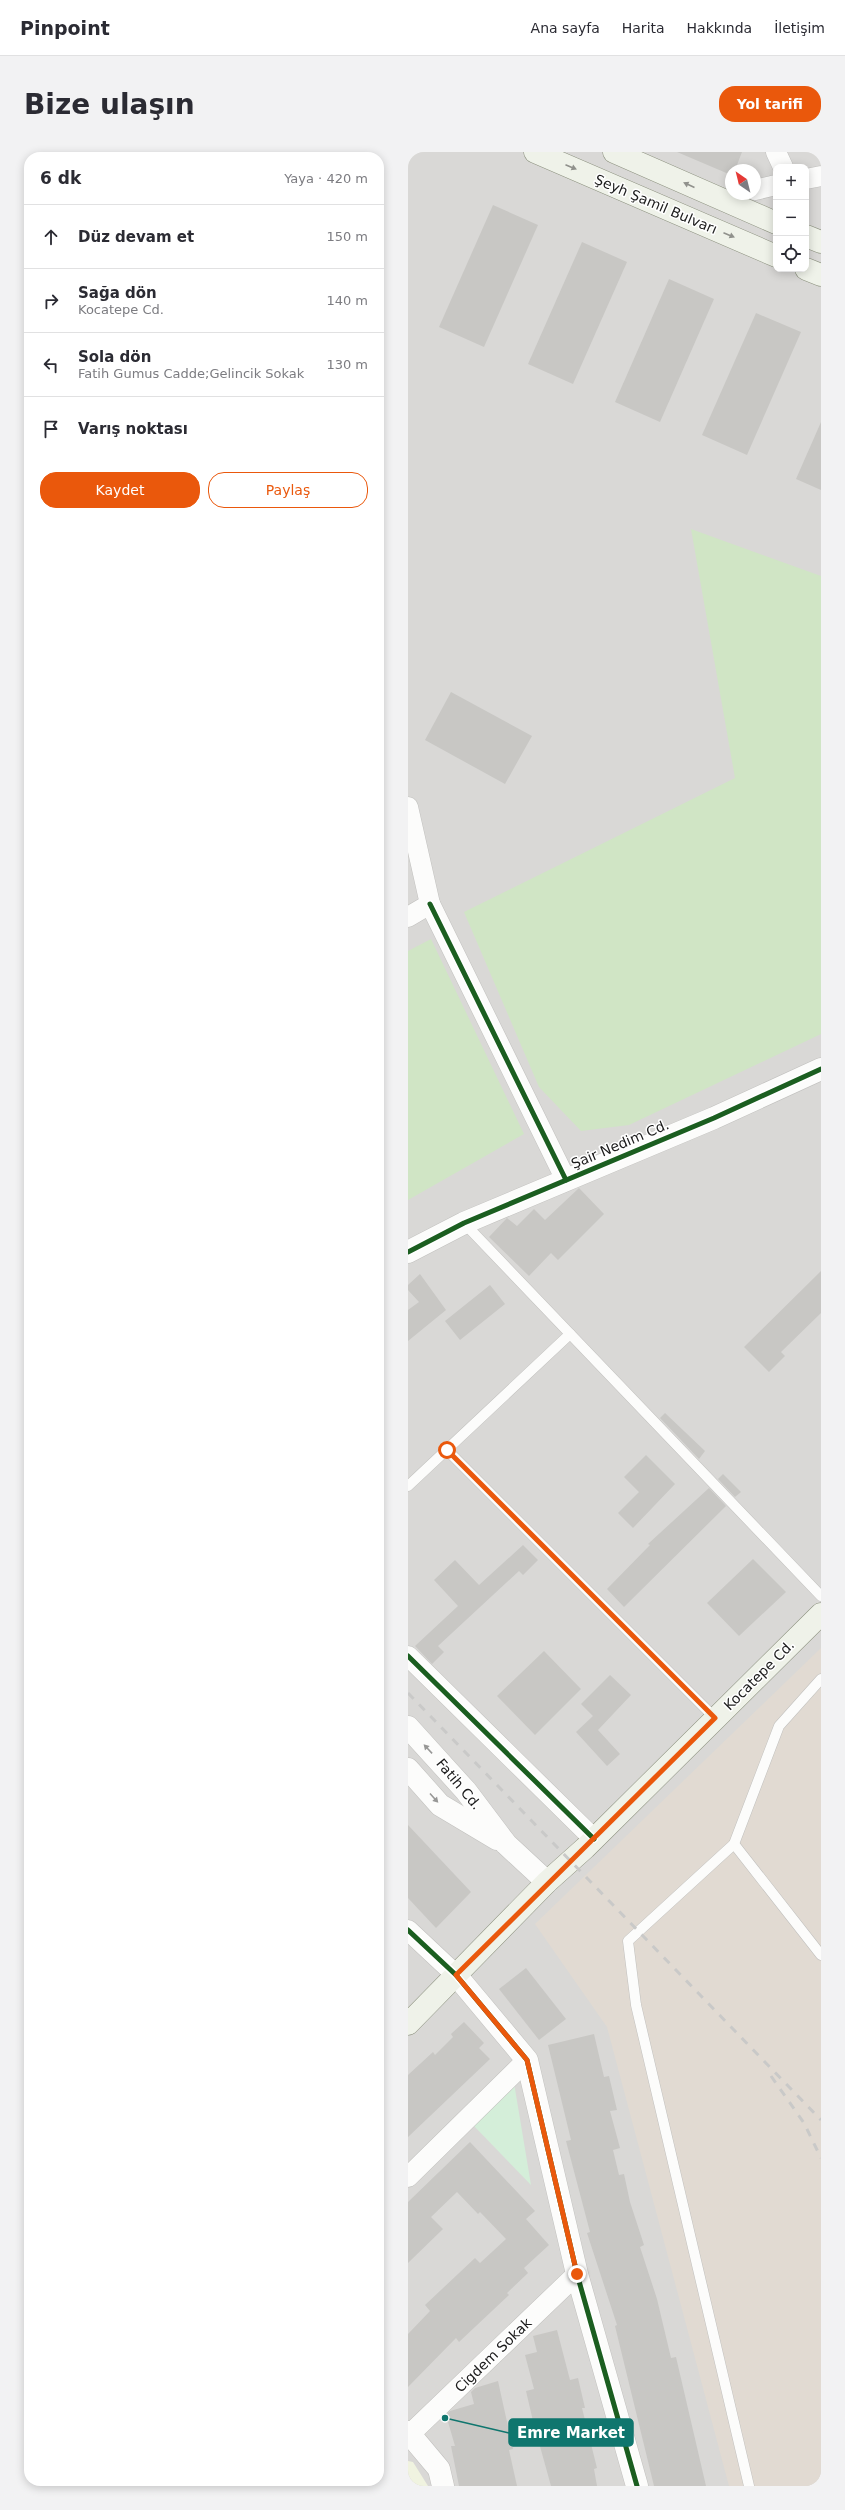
<!DOCTYPE html>
<html lang="tr">
<meta charset="utf-8">
<style>
:root{--surface:#fff;--page:#f2f2f3;--text:#2b2b33;--muted:#7c7c81;--line:#e1e1e2;--accent:#ea580c}
body{margin:0;font-family:"DejaVu Sans",sans-serif;background:var(--page);color:var(--text)}
.controls{position:absolute;right:12px;top:12px;display:grid;overflow:hidden;border-radius:8px;box-shadow:0 2px 10px #0003}
.controls button{width:36px;height:36px;display:grid;place-items:center;padding:0;border:0;border-bottom:1px solid var(--line);background:var(--surface);color:var(--text);font:20px sans-serif}
.compass{position:absolute;left:317px;top:12px;width:36px;height:36px;border-radius:50%;background:var(--surface);box-shadow:0 2px 10px #0003;rotate:325deg}
.stop{position:absolute;width:12px;height:12px;margin:-9px;border:3px solid #ea580c;border-radius:50%;background:#fff}
.stop.end{background:#ea580c;border-color:#fff;box-shadow:0 1px 4px #0008}
.list{margin:0;padding:0;list-style:none}
h2{display:flex;justify-content:space-between;align-items:center;height:52px;margin:0;padding:0 16px;font-size:17px}
h2 small{font-size:13px;font-weight:400;color:var(--muted)}
.list li{display:grid;grid-template-columns:26px 1fr auto;gap:12px;align-items:center;box-sizing:border-box;height:64px;padding:0 16px;border-top:1px solid var(--line)}
.list b{display:block;font-size:15px;white-space:nowrap}
.list p{margin:0;font-size:13px;white-space:nowrap;color:var(--muted)}
.list em{font-size:13px;font-style:normal;color:var(--muted)}
.actions{display:flex;gap:8px;padding:12px 16px}
.actions a{flex:1;padding:9px 0;border:1px solid var(--accent);border-radius:16px;text-align:center;font-size:14px;color:var(--accent)}
.actions .main{background:var(--accent);color:#fff}
.icon{flex:none;width:22px;height:22px;fill:none;stroke:currentColor;stroke-width:2;stroke-linecap:round;stroke-linejoin:round}
.map{position:relative;flex:none;width:413px;height:2334px;overflow:hidden;border-radius:16px}
header{display:flex;align-items:center;gap:24px;box-sizing:border-box;height:56px;padding:0 20px;background:var(--surface);border-bottom:1px solid var(--line)}
header strong{font-size:19px}
nav{display:flex;gap:22px;margin-inline-start:auto;font-size:14px}
.intro{display:flex;align-items:center;justify-content:space-between;box-sizing:border-box;height:96px;padding:0 24px}
h1{margin:0;font-size:28px}
.button{padding:10px 18px;border-radius:16px;background:var(--accent);color:#fff;font-size:14px;font-weight:700}
main{display:flex;gap:24px;padding:0 24px}
aside{flex:1;background:var(--surface);border-radius:16px;box-shadow:0 2px 10px #0003}
.map>svg:first-child{display:block}
.residential{fill:#d9d8d6;fill-rule:evenodd}
.education{fill:#f0f3e0}
.military{fill:#e1dad2}
.grass{fill:#d0e5c5}
.park{fill:#d4eed9}
.building{fill:#c8c7c4}
.lines{fill:none;stroke-linecap:round;stroke-linejoin:round}
.service-casing{stroke:#c1c0be;stroke-width:11}
.minor-casing{stroke:#c1c0be;stroke-width:21}
.tertiary-casing{stroke:#c1c0be;stroke-width:23}
.secondary-casing{stroke:#8c917f;stroke-width:23}
.service{stroke:#fcfcfb;stroke-width:10}
.minor{stroke:#fcfcfb;stroke-width:20}
.tertiary{stroke:#fcfcfb;stroke-width:22}
.secondary{stroke:#eff2e9;stroke-width:22}
.rail{stroke:#c9c9c8;stroke-width:3;stroke-dasharray:8 8;stroke-linecap:butt}
.cycleway-casing{stroke:#fff;stroke-width:8}
.cycleway{stroke:#1b5e20;stroke-width:5}
.oneway{fill:#90918c}
.oneway2{fill:#979796}
.route{stroke:#ea580c;stroke-width:5}
.labels{text-anchor:middle;stroke-width:3;stroke-linejoin:round;paint-order:stroke}
.street-label{font-size:14px;fill:#1b1b1b;stroke:#fff}
.leader{fill:none;stroke:#0f766e;stroke-width:1.5}
.callout-dot{fill:#0f766e;stroke:#fff;stroke-width:1.5}
.callout{fill:#0f766e;stroke:#0f766e;stroke-width:1.5}
.callout-label{font-size:15px;text-anchor:middle;font-weight:bold;fill:#fff}
</style>
<header>
<strong>Pinpoint</strong>
<nav><a>Ana sayfa</a><a>Harita</a><a>Hakkında</a><a>İletişim</a></nav>
</header>
<div class="intro"><h1>Bize ulaşın</h1><a class="button">Yol tarifi</a></div>
<main>
<aside>
<h2>6 dk<small>Yaya · 420 m</small></h2>
<ul class="list">
<li><svg class="icon" aria-label="ahead" viewBox="0 0 24 24"><path d="M12 20V5M6 11l6-6 6 6"/></svg><div><b>Düz devam et</b></div><em>150 m</em></li>
<li><svg class="icon" aria-label="right" viewBox="0 0 24 24"><path d="M7 20v-9h11M14 6l5 5-5 5"/></svg><div><b>Sağa dön</b><p>Kocatepe Cd.</p></div><em>140 m</em></li>
<li><svg class="icon" aria-label="left" viewBox="0 0 24 24"><path d="M17 20v-9H6M10 6l-5 5 5 5"/></svg><div><b>Sola dön</b><p>Fatih Gumus Cadde;Gelincik Sokak</p></div><em>130 m</em></li>
<li><svg class="icon" aria-label="arrive" viewBox="0 0 24 24"><path d="M6 21V4h12l-3 4 3 4H6"/></svg><div><b>Varış noktası</b></div></li>
</ul>
<div class="actions"><a class="main">Kaydet</a><a>Paylaş</a></div>
</aside>
<div class="map">
<svg width="413" height="2334" viewBox="0 0 413 2334">
<rect width="100%" height="100%" fill="#eae9e4"/>
<path class="residential" d="M0,0h413v2334h-413zM368,15h30v102h-30zM323,18h24v24h-24z"/>
<path class="education" d="M0,2309l5,1 15,24h-20z"/>
<path class="military" d="M413,1496v838h-92l-122,-459 -72,-103z"/>
<g class="grass">
<path d="M283,377l130,47v458l-192,91 -48,6 -42,-44 -75,-175 271,-134z"/>
<path d="M23,787l93,195 -116,66v-249z"/>
</g>
<path class="park" d="M106,1931l17,102 -57,-59z"/>
<g class="building">
<path d="M269,0h65l-7,18h-4v5z"/>
<path d="M85,53l45,20 -54,122 -45,-20z"/>
<path d="M174,90l45,20 -54,122 -45,-20z"/>
<path d="M261,127l45,20 -54,123 -45,-20z"/>
<path d="M348,161l45,19 -54,123 -45,-20z"/>
<path d="M413,270v68l-25,-11z"/>
<path d="M43,540l81,44 -27,48 -80,-44z"/>
<path d="M171,1036l25,26 -46,46 -7,-7 -22,23 -40,-39 18,-19 10,8 17,-17 11,11z"/>
<path d="M413,1119v42l-40,39 4,4 -16,16 -25,-25z"/>
<path d="M12,1122l26,36 -38,31v-31l11,-8 -11,-12v-5z"/>
<path d="M82,1133l15,19 -45,36 -15,-19z"/>
<path d="M257,1261l40,38 -6,8 -39,-41z"/>
<path d="M238,1303l29,29 -42,44 -15,-15 21,-21 -15,-15z"/>
<path d="M315,1322l18,18 -6,5 -17,-18z"/>
<path d="M301,1336l17,18 -102,101 -17,-18 43,-44 -2,-1z"/>
<path d="M115,1393l15,15 -15,15 -4,-4 -81,75 6,6 -12,12 -17,-18 43,-40 -24,-26 21,-20 24,25z"/>
<path d="M345,1407l33,33 -47,44 -32,-33z"/>
<path d="M136,1499l37,38 -46,46 -38,-39z"/>
<path d="M202,1523l21,20 -33,35 22,24 -13,12 -31,-34 17,-16 -12,-12z"/>
<path d="M0,1673l63,67 -35,36 -28,-30z"/>
<path d="M118,1816l40,51 -27,21 -40,-51z"/>
<path d="M56,1870l20,21 -5,5 11,11 -82,78v-62l25,-23 2,3 18,-18 -2,-3z"/>
<path d="M186,1882l10,43 5,-1 8,34 -7,1 10,37 -7,2 6,25 5,-1 6,28 14,43 -4,2 17,52 14,59 5,-1 30,129h-52l-39,-160 2,-1 -30,-92 3,-1 -24,-91 5,-1 -23,-95z"/>
<path d="M62,1990l65,69 -9,8 23,26 -25,23 4,5 -21,20 2,2 -50,47 -3,-4 -48,49v-53l22,-23 -5,-6 50,-47 5,5 26,-24 -26,-27 -2,2 -21,-22 -26,25 12,12 -35,34v-61z"/>
<path d="M149,2178l13,50 8,-2 7,30h-3l15,60 -3,1 3,17h-46l-18,-65 -7,-30 8,-2 -9,-34 12,-3 -4,-16z"/>
<path d="M90,2229l15,68 -4,1 8,36h-58l-8,-40h4l-9,-31 4,-4 24,-7 -3,-12 4,-4z"/>
</g>
<g class="lines">
<g class="service-casing">
<g id="service">
<path d="M56,1071l357,373"/>
<path d="M39,1298l268,268"/>
<path d="M0,1334l162,-152"/>
<path d="M326,1692l87,111"/>
<path d="M341,2334l-113,-481 -8,-64 106,-97 45,-118 42,-47"/>
</g>
</g>
<g class="minor-casing">
<g id="minor">
<path d="M368,0l7,15"/>
<path d="M398,27l15,-3"/>
<path d="M347,38l21,-5"/>
<path d="M0,655l22,97 -22,13"/>
<path d="M22,752l136,276"/>
<path d="M0,1504l186,183"/>
<path d="M0,1778l48,45"/>
<path d="M0,2025l119,-117"/>
<path d="M0,2284l169,-162"/>
</g>
</g>
<g class="tertiary-casing">
<g id="tertiary">
<path d="M0,1100l56,-29 250,-105 107,-49"/>
<path d="M0,1575l58,64 40,53 41,38"/>
<path d="M0,1617l32,36 57,34"/>
<path d="M48,1823l71,85 50,214 60,212"/>
<path d="M0,2280l31,37 4,17"/>
</g>
</g>
<g class="secondary-casing">
<g id="secondary">
<path d="M127,0l241,104"/>
<path d="M206,0l162,71"/>
<path d="M398,84l15,6"/>
<path d="M398,117l15,6"/>
<path d="M0,1872l139,-142 38,-34 236,-234"/>
</g>
</g>
<use href="#service" class="service"/>
<use href="#minor" class="minor"/>
<use href="#tertiary" class="tertiary"/>
<use href="#secondary" class="secondary"/>
<g class="rail">
<path d="M0,1541l413,427"/>
<path d="M363,1924l33,47 17,35"/>
</g>
<g class="cycleway-casing">
<g id="cycleway">
<path d="M22,752l136,276"/>
<path d="M0,1100l56,-29 250,-105 107,-49"/>
<path d="M0,1504l186,183"/>
<path d="M0,1778l48,45 71,85 50,214 60,212"/>
</g>
</g>
<use href="#cycleway" class="cycleway"/>
</g>
<defs><path id="oneway-solid" d="M-6-.8H1V-3.2L6.5 0L1 3.2V.8H-6Z"/></defs>
<g class="oneway">
<use href="#oneway-solid" transform="translate(163 15) rotate(23)"/>
<use href="#oneway-solid" transform="translate(281 33) rotate(-156)"/>
<use href="#oneway-solid" transform="translate(321 83) rotate(23)"/>
</g>
<g class="oneway2">
<use href="#oneway-solid" transform="translate(20 1597) rotate(-133)"/>
<use href="#oneway-solid" transform="translate(26 1646) rotate(48)"/>
</g>
<g class="lines">
<path class="route" d="M39,1298l268,268c-86,86 -173,171 -259,257l71,85 50,214"/>
</g>
<g class="labels">
<g class="street-label">
<text transform="translate(248 52) rotate(23)" y="5">Şeyh Şamil Bulvarı</text>
<text transform="translate(212 992) rotate(-23)" y="5">Şair Nedim Cd.</text>
<text transform="translate(351 1523) rotate(-45)" y="5">Kocatepe Cd.</text>
<text transform="translate(51 1632) rotate(50)" y="5">Fatih Cd.</text>
<text transform="translate(85 2203) rotate(-44)" y="5">Cigdem Sokak</text>
</g>
</g>
<path class="leader" d="M37 2266L101 2281"/>
<circle class="callout-dot" cx="37" cy="2266" r="4"/>
<rect class="callout" x="101" y="2267" width="124" height="27" rx="4"/>
<g class="callout-label">
<text x="163" y="2286">Emre Market</text>
</g>
</svg>
<div class="controls">
<button>+</button>
<button>−</button>
<button><svg class="icon" aria-label="locate" viewBox="0 0 24 24"><circle cx="12" cy="12" r="6"/><path d="M12 2v4M12 18v4M2 12h4M18 12h4"/></svg></button>
</div>
<svg class="compass" viewBox="-18 -18 36 36"><path d="M0-13l5 13h-10z" fill="#e53935"/><path d="M0 13l5-13h-10z" fill="#7c7c81"/></svg>
<div class="stop" style="left:39px;top:1298px"></div>
<div class="stop end" style="left:169px;top:2122px"></div>
</div>
</main>
